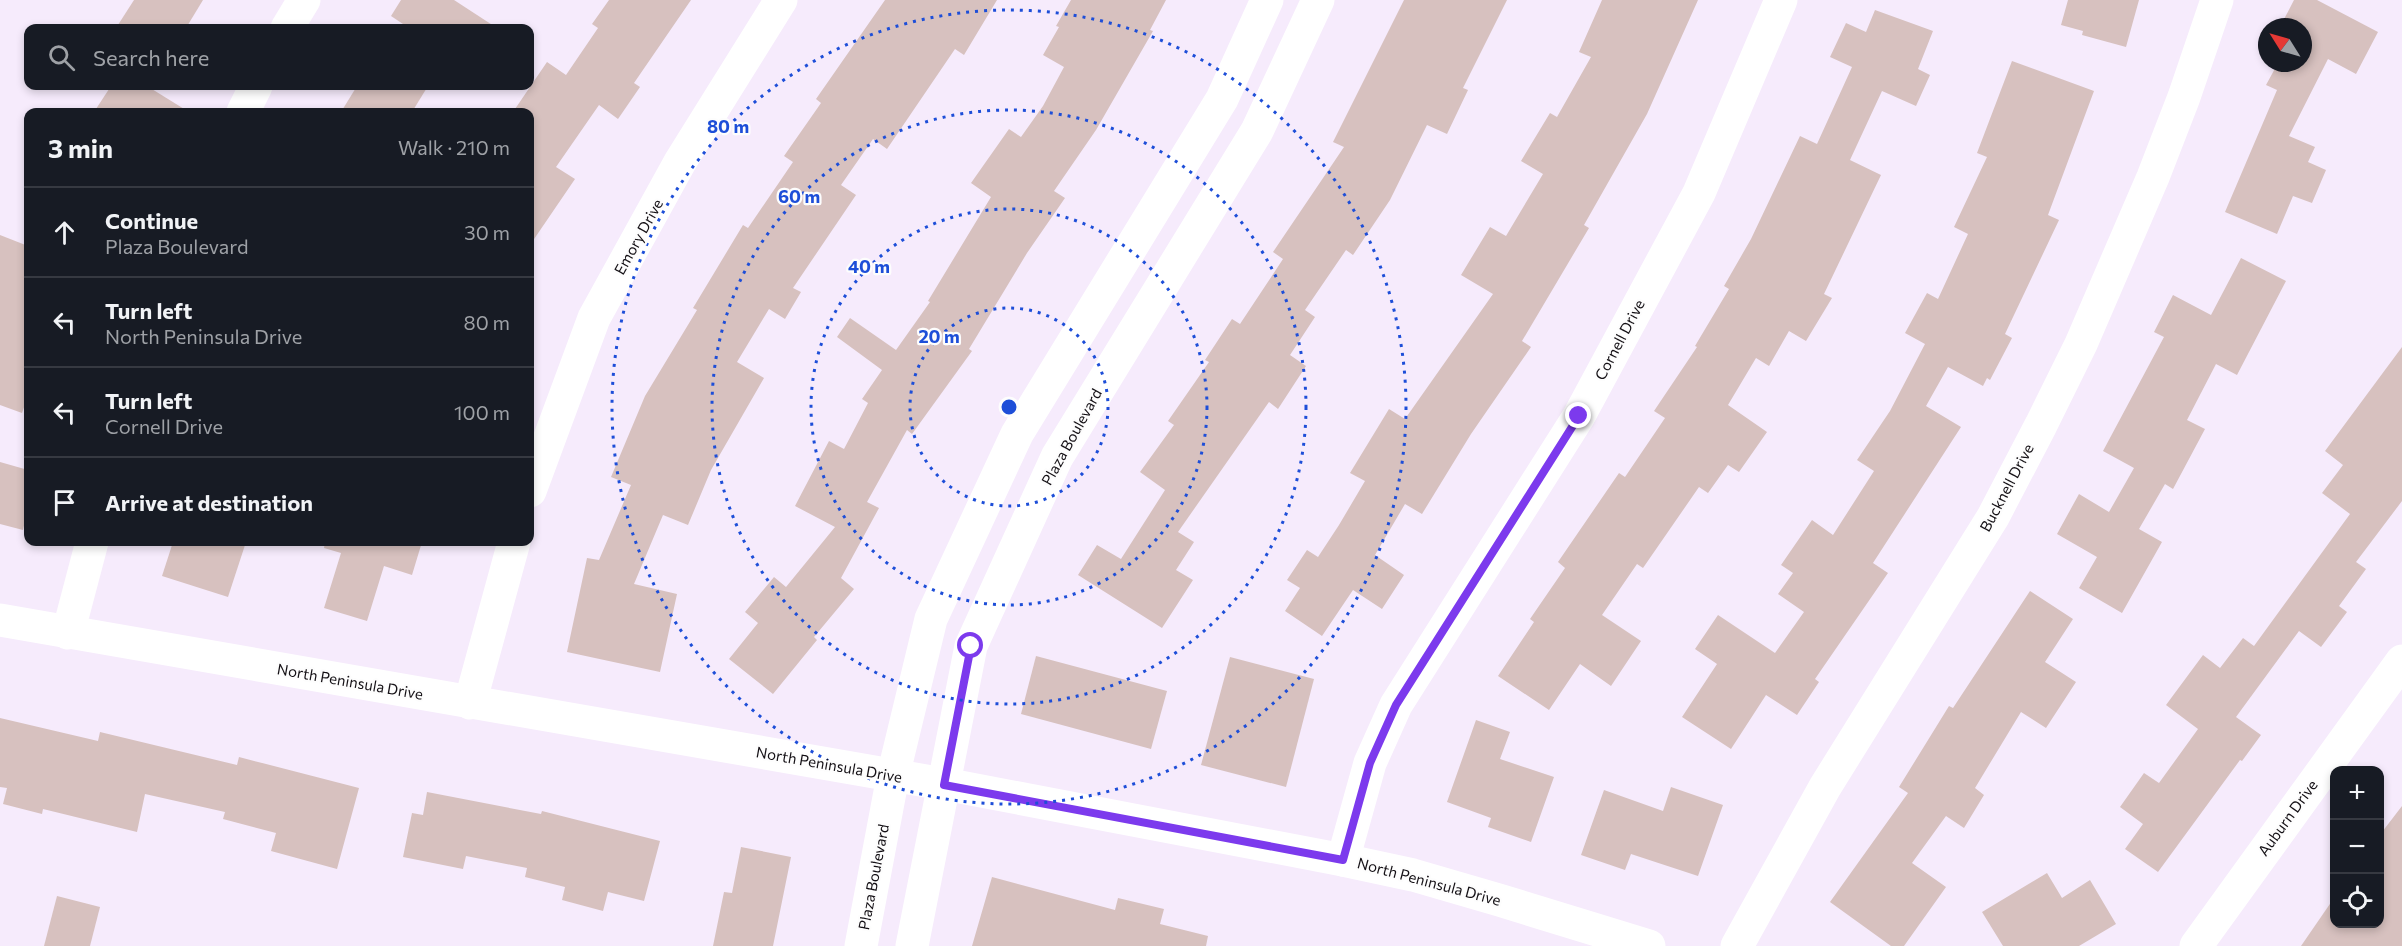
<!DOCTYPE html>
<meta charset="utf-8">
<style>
:root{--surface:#171b24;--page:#242831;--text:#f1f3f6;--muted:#9ea1a6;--line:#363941}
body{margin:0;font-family:Commissioner,sans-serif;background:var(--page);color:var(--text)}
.controls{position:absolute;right:18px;bottom:18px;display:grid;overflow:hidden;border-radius:12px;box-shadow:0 3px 9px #0003}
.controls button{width:54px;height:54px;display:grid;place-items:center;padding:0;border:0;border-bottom:2px solid var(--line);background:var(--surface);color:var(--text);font:30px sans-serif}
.compass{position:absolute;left:2258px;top:18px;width:54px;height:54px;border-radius:50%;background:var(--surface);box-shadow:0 3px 9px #0003;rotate:307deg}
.stop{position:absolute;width:18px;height:18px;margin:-14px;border:4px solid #7c3aed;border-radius:50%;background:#fff}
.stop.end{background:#7c3aed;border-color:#fff;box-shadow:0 2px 6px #0008}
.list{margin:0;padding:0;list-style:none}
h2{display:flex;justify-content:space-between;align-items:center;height:78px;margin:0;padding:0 24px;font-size:26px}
h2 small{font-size:20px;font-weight:400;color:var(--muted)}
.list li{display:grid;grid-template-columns:39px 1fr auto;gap:18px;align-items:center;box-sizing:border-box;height:90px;padding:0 24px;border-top:2px solid var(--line)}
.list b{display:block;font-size:22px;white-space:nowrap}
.list p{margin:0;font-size:20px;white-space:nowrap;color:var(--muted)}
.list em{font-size:20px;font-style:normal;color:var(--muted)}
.icon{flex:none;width:33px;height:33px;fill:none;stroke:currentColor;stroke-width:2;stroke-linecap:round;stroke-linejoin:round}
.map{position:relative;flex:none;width:2402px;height:946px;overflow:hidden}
.search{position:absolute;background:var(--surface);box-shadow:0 3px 9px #0003;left:24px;top:24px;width:510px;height:66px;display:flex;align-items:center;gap:15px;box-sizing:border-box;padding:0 21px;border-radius:12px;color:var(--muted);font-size:22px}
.panel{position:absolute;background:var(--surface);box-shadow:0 3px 9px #0003;left:24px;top:108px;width:510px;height:438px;border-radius:12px}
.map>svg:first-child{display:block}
.building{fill:#d7c1bf}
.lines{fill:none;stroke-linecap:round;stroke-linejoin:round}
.minor{stroke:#fff;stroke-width:33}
.route{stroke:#7c3aed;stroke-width:8}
.ring{fill:none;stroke:#1d4ed8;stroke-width:3;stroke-dasharray:3 6}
.labels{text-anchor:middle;stroke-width:4.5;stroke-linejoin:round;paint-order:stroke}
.street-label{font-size:15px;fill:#141015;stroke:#fdfdfd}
.centre{fill:#1d4ed8;stroke:#fdfdfd;stroke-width:3}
.ring-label{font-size:18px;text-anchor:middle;font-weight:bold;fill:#1d4ed8;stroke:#fdfdfd;stroke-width:4.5;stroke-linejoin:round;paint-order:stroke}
</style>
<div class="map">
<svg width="2402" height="946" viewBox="0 0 2402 946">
<rect width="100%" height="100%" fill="#f6ebfc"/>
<g class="building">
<path d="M134,0h69l-17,28h-70z"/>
<path d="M401,0h53l43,28h-88l-18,-12z"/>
<path d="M609,0h82l-57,83 6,4 -22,32 -19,-14 -43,62 19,12 -45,66v-133h-11l-4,-3 32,-47 19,13 32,-47 -6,-4z"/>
<path d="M885,0h112l-33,55 -9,-6 -68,100 -14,-10 -32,46 15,10 -63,93 8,4 -16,27 -16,-10 -32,53 27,16 -53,92 -23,55 -25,-10 -29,69 43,10 -17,78 -93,-20 20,-94 12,2 32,-75 -20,-8 34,-81 52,-86 -4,-2 50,-83 5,3 45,-66 -9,-6 37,-53 -5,-4z"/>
<path d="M1071,0h95l-16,30 3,1 -57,99 -42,61 11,7 -38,55 -58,96 3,2 -60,83 -5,-4 -40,72 12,6 -38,70 13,11 -40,48 3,3 -44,54 -44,-35 29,-36 -13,-11 29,-35 12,10 49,-60 -40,-21 34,-65 15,8 24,-46 -6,-4 20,-29 -45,-33 13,-19 46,32 34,-48 -2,-1 63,-104 -20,-14 38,-54 12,8 22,-31 21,-39 -21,-12 16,-28 -3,-1z"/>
<path d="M1404,0h103l-44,88 5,2 -21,44 -20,-9 -37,75 -37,55 -7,-5 -41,60 10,7 -25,38 16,11 -28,43 -9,-7 -91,130 16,10 -18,28 17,10 -31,48 -84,-53 19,-30 24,14 44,-69 -25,-18 34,-47 -6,-4 41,-59 -4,-2 27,-41 8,5 43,-65 -10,-7 71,-105 -11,-5z"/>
<path d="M1602,0h96l-51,114 -63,111 5,3 -67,113 9,6 -60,87 -49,80 -17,-10 -30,51 29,20 -22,34 -29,-19 -31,46 -37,-25 15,-23 -13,-8 20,-30 11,7 21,-32 26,-44 -15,-8 39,-64 16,10 88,-125 -32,-19 29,-48 16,9 37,-62 -22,-13 29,-48 7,4 34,-60 -12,-5z"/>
<path d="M2068,0h71l-13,47 -44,-12 1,-4 -22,-6z"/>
<path d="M2294,0h23l61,32 -22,42 -28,-15 -39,77 26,11 -7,15 18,8 -14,33 -19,-7 -16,38 -52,-22 52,-122 -11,-5 12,-22h25v-36h-23z"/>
<path d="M1875,10l58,21 -15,38 12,6 -14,31 -34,-15 -32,69 31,15 -57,119 8,4 -26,43 -17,-10 -20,35 -13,-8 -28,47 39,27 -28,40 -11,-7 -20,28 -9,-6 -56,81 -6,-4 -35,51 39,26 -30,45 -31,-22 -31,46 -51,-34 36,-54 -4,-3 35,-51 -7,-6 61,-89 6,4 40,-59 -11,-7 43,-64 -2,-1 34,-57 -5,-3 27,-47 49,-103 17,8 35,-77 -22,-10 16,-34 20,9z"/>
<path d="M2012,61l82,30 -46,124 11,5 -54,114 7,4 -22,42 -3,-2 -4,8 -35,-19 -22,39 35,21 -88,136 15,10 -73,106 4,3 -22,33 -31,-20 -35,54 -49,-32 35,-53 -22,-15 23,-34 57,38 29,-41 -26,-18 15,-21 -12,-8 31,-45 21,15 41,-64 -17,-11 33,-49 35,-67 -20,-11 22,-40 11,6 30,-65 -14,-7 33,-70 -10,-4z"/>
<path d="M111,86h36l42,26h-95z"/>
<path d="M357,86h71l-16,26h-71z"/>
<path d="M0,235l28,11v150l-6,17 -22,-8z"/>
<path d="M2241,258l45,23 -49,94 -21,-11 -29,56 18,9 -32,60 -8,-5 -26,45 23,13 -40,71 -43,-25 18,-31 -40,-23 22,-40 30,18 25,-44 -31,-17 61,-114 -10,-5 19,-37 38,20z"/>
<path d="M2402,347v154l-46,61 10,7 -27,37 8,6 -26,35 -22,-16 -63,86 25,18 -19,26 -2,-1 -82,112 -33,-23 18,-25 -23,-17 24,-34 15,10 39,-54 -32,-24 37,-50 17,13 23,-30 11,8 96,-132 -28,-21 21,-28 -18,-14z"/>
<path d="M0,462l28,8v39l-5,21 -23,-6z"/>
<path d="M173,542h73l-18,55 -66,-21z"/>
<path d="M325,542h97l-10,33 -28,-9 -17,55 -43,-13 17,-55 -17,-5z"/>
<path d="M2030,591l43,28 -28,43 31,20 -30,46 -25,-16 -46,76 9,7 -20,33 -18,-12 -34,47 34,24 -42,59h-13l-61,-44 78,-109 -9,-6 50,-81 4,2z"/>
<path d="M1036,656l131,35 -16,58 -130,-35z"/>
<path d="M1230,657l84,22 -28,108 -85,-22z"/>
<path d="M0,718l98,23 2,-9 137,33 2,-8 120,31 -22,81 -66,-18 5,-18 -53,-14 2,-7 -80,-18 -8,38 -94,-23 -1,5 -39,-10 4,-16 -7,-1z"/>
<path d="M1476,720l34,12 -10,27 54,18 -23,65 -43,-15 3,-9 -44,-16z"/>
<path d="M1671,787l52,18 -25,71 -67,-22 -6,16 -44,-15 23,-65 59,21z"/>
<path d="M427,792l114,22 1,-3 118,30 -16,60 -36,-9 -5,19 -41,-11 3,-13 -40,-10 2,-9 -61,-12 -3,13 -60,-12 9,-44 11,2z"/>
<path d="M2402,806v140h-101l33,-48v26h45v-88z"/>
<path d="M741,847l50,10 -18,89h-60l11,-54 8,1z"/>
<path d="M2047,873l15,25 28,-18 26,44 -37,22h-76l-21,-34z"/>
<path d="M992,877l123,33 3,-12 46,11 -4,15 48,12 -2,10h-234z"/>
<path d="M57,896l43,11 -10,39h-46z"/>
</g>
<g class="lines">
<g class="minor">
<path d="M287,28l17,-28"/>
<path d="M243,112l13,-26"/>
<path d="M530,491l64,-173 86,-156 101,-162"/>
<path d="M0,620l955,166 388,74 70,15 86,25 150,46"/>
<path d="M68,633l24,-91"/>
<path d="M470,703l44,-161"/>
<path d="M1343,860l27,-97 26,-58 183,-289 120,-223 82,-193"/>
<path d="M861,946l32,-170 38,-157 86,-185 205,-335 45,-99"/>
<path d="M912,946l59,-300 86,-189 200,-326 61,-131"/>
<path d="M1737,946l88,-159 168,-270 48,-92 40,-81 72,-167 31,-80 33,-97"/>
<path d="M2196,946l206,-285"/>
</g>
</g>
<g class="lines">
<path class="route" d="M971,646l-27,139 399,75 27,-97 26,-58 183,-289"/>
</g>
<g class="ring">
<circle cx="1009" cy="407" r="99"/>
<circle cx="1009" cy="407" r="198"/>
<circle cx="1009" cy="407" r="297"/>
<circle cx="1009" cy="407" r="397"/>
</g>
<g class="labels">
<g class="street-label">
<text transform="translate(639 237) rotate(-61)" y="5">Emory Drive</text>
<text transform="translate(1620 340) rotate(-62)" y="5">Cornell Drive</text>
<text transform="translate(1072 437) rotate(-61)" y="5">Plaza Boulevard</text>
<text transform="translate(2007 488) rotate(-62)" y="5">Bucknell Drive</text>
<text transform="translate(350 682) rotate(10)" y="5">North Peninsula Drive</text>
<text transform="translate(829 765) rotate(10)" y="5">North Peninsula Drive</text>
<text transform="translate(2288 818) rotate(-54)" y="5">Auburn Drive</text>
<text transform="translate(874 877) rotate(-79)" y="5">Plaza Boulevard</text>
<text transform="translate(1429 882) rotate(15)" y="5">North Peninsula Drive</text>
</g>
</g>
<circle cx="1009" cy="407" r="9" class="centre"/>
<g class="ring-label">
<text x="728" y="133">80 m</text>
<text x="799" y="203">60 m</text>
<text x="869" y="273">40 m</text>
<text x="939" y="343">20 m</text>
</g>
</svg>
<div class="controls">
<button>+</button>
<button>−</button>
<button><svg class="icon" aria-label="locate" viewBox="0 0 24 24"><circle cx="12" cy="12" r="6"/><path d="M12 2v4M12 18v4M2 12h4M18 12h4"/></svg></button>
</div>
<svg class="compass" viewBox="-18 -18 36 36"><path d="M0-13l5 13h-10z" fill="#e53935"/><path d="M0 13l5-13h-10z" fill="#9ea1a6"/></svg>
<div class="stop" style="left:971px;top:646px"></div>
<div class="stop end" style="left:1579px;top:416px"></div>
<div class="search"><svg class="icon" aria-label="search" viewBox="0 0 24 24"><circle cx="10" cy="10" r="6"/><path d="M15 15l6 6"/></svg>Search here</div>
<section class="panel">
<h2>3 min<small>Walk · 210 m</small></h2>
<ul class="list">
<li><svg class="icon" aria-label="ahead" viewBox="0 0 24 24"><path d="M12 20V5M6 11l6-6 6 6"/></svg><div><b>Continue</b><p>Plaza Boulevard</p></div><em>30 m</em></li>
<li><svg class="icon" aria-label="left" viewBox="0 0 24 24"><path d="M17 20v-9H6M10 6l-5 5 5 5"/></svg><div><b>Turn left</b><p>North Peninsula Drive</p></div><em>80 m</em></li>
<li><svg class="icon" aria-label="left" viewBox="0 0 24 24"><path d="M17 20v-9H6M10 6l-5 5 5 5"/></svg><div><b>Turn left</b><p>Cornell Drive</p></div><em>100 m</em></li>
<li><svg class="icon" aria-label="arrive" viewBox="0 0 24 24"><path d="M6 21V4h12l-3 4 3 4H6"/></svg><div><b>Arrive at destination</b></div></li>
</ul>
</section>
</div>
